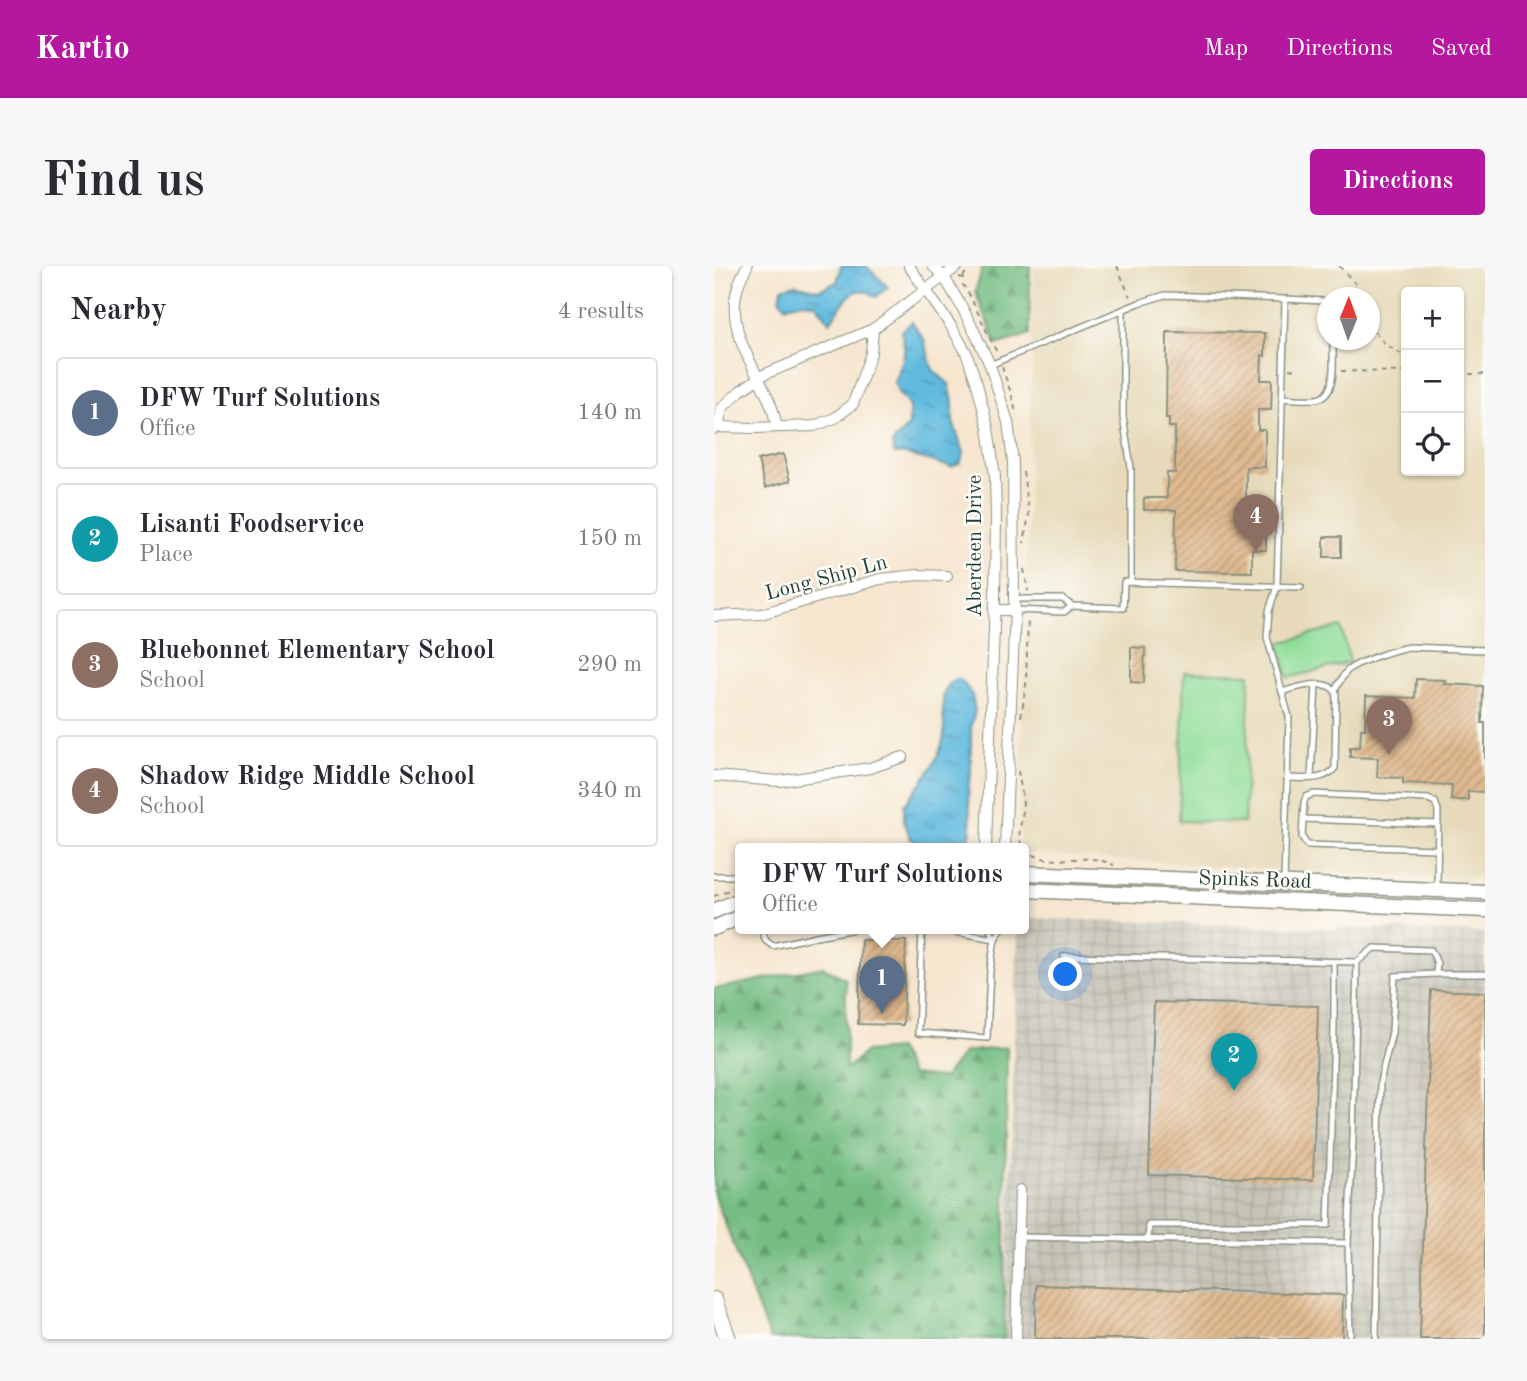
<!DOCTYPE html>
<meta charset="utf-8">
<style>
:root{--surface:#fff;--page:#f7f7f7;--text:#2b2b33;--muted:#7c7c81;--line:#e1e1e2;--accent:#b5179e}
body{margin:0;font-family:"Old Standard TT",serif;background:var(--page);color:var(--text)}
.controls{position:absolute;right:21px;top:21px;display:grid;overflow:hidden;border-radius:7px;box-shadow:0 2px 5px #0004}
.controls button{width:63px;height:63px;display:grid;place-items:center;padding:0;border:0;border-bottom:2px solid var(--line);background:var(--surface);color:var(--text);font:35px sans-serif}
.compass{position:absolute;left:603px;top:21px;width:63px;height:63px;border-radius:50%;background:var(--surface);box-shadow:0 2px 5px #0004;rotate:1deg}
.you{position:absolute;left:352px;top:709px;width:24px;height:24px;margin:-18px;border:5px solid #fff;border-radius:50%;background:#1a73e8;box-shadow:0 0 0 10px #1a73e833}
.badge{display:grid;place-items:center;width:46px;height:46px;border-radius:50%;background:var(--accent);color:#fff;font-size:23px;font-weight:700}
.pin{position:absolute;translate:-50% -58px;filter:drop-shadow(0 2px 4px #0008)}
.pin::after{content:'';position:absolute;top:37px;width:24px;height:21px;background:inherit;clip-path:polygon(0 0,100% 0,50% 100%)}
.popup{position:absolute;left:21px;top:577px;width:294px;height:91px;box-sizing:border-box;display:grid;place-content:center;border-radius:7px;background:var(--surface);filter:drop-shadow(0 2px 5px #0005);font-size:23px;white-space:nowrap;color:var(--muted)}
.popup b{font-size:26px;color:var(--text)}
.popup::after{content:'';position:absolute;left:50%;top:100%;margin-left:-14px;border:14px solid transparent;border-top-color:var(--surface)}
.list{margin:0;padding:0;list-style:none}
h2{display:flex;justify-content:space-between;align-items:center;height:91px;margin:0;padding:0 28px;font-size:30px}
h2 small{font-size:23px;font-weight:400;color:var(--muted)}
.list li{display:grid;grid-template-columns:46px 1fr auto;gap:21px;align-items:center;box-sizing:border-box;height:112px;margin:0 14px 14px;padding:0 14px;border:2px solid var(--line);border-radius:7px}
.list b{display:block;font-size:26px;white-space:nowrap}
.list p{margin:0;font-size:23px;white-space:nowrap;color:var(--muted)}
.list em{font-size:23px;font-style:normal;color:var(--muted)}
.icon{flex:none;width:38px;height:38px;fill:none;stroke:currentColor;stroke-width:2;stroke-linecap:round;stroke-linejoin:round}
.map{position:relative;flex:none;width:771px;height:1073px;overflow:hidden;border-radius:7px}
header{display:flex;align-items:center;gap:42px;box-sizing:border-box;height:98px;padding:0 35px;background:var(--accent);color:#fff}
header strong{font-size:33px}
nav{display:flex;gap:38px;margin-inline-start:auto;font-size:24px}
.intro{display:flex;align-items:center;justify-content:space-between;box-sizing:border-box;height:168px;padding:0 42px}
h1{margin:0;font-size:49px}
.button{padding:18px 32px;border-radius:7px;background:var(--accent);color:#fff;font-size:24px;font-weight:700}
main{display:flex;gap:42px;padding:0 42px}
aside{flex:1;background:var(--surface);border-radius:7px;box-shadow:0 2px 5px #0004}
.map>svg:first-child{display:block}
.built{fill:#e7daba;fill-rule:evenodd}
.industrial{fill:url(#industrial-grid)}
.forest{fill:url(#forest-firs);stroke:#4a7d5b;stroke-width:2}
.park{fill:#92de9a;stroke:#588e67;stroke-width:2}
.water{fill:url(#water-ripples);stroke:#407c89;stroke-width:2}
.building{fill:url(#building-hatch)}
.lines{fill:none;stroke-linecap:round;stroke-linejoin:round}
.lane-casing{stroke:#8a9282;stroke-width:8}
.street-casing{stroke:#8a9282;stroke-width:12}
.secondary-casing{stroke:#8a9282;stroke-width:17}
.primary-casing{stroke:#8a9282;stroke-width:18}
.path{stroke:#8a9282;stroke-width:2;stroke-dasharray:5 5;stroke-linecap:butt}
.lane{stroke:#fff;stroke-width:5}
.street{stroke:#fff;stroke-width:10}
.secondary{stroke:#fff;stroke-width:14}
.primary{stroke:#fff;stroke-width:16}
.labels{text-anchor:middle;stroke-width:5;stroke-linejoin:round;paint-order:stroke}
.street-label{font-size:21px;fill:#1f3d34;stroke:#fdfcf7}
</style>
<header>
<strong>Kartio</strong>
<nav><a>Map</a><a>Directions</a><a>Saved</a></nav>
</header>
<div class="intro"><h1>Find us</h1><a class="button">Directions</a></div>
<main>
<aside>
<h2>Nearby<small>4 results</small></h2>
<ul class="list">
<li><span class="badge" style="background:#5c6f8a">1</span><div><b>DFW Turf Solutions</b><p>Office</p></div><em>140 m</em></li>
<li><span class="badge" style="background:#0f9aa8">2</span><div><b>Lisanti Foodservice</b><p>Place</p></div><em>150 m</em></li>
<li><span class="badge" style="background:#8d6e63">3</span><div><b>Bluebonnet Elementary School</b><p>School</p></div><em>290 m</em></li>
<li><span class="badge" style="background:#8d6e63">4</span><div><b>Shadow Ridge Middle School</b><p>School</p></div><em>340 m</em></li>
</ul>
</aside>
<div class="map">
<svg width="771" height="1073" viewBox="0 0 771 1073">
<defs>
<pattern id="industrial-grid" width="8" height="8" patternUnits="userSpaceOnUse" patternTransform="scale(1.75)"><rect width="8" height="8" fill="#c8c4b8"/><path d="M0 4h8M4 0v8" fill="none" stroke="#aba99f"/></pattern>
<pattern id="forest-firs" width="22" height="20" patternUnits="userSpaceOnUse" patternTransform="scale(1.75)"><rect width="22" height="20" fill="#75bd82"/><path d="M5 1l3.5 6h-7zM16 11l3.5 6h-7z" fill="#5f9b6b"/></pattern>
<pattern id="water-ripples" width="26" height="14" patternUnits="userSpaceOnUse" patternTransform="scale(1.75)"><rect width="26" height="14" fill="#61bade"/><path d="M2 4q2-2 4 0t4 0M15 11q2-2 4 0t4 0" fill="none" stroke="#4f98b5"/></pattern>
<pattern id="building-hatch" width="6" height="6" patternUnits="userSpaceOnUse" patternTransform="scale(1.75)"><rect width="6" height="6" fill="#e1bb91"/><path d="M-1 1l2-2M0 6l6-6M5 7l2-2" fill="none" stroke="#b69977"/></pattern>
</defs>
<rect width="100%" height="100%" fill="#fdfcf7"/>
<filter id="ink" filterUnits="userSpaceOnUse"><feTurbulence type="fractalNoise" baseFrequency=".0143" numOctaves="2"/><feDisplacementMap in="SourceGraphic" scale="14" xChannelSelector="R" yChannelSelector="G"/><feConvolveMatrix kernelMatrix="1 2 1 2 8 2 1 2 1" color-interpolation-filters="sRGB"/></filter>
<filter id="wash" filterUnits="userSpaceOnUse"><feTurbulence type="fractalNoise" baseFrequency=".00686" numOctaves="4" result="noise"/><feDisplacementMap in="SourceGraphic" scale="28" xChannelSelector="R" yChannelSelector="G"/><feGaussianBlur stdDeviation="1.57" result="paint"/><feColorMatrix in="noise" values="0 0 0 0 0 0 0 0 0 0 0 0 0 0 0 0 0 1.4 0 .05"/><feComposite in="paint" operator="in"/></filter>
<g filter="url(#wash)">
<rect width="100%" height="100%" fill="#f6e6d0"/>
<path class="built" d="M320,0h451v613l-197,-8 -264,-18v-5h-5zM692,26h53v179h-53zM614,32h42v42h-42z"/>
<path class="industrial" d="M310,652l461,15v406h-480l13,-411h6z"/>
<g class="forest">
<path d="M269,0h47v68l-33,11 -22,-53z"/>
<path d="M109,701l23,12v90l19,-17 33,-3 13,26 33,3 20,-26 43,-5 -3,292h-234l-56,-144v-206z"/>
</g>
<g class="park">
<path d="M627,361l9,35 -62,16 -9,-35z"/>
<path d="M470,406l66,2 -6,149 -65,-2z"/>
</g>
<g class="water">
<path d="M127,0h25l22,21 -12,10 -7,-5 -11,-2 -11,8 -17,24 -14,-18 -12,-2 -18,4 -6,-6 2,-12 13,-4 24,6 18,-8z"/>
<path d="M198,56l12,18 9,30 16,14 4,18v20l11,31 -4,10 -9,4 -45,-13h-12l-2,-10 17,-19v-19l-10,-12 -5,-12c9,-19 14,-30 7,-51z"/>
<path d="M241,413l7,2 10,14 3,16 -4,14v50l-3,12 3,41 -2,14 -8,6h-38l-13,-10 -6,-18v-14c15,-22 36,-43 40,-71 2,-19 -9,-42 11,-56z"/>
</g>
<g id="blocks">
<g class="building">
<path d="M453,66l98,1v23l-3,-1 -1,25h11l-1,30h-13v20h7v37h-19v35l16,1v9h-8l-1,22h13v16h-14v22l-77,-1 1,-61h-32v-12h23v-25h8v-46h-6v-9h-3z"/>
<path d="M69,188l7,27 -25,7 -7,-28z"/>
<rect x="610" y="271" width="17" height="20"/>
<path d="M417,381l14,1 -1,35 -13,-1z"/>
<path d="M702,413l29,1 -1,4 39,2 -1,37h3v69l-17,-1v9h-17l1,-15 -49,-2v-5l-26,-1 1,-19 -28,-1v-10h10l1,-18h4l1,-33 49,2z"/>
<path d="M147,674l45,1 -3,84 -45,-1z"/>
<path d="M717,724l54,2v347h-65z"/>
<path d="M440,736l164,4 -5,174 -164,-5z"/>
<path d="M322,1019l307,10 -1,44h-307z"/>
</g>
</g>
</g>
<g filter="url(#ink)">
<use href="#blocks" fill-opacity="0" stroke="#8a9282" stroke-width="2"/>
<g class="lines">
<g class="lane-casing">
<g id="lane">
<path d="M571,33l39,2 4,3"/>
<path d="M409,44v106l8,52v114"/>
<path d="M276,99l149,-62 26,-8 120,4 -8,287 -8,25 -2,26 22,80 -5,166"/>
<path d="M568,132c11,1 23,2 34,1 23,-2 16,-43 17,-59"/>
<path d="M300,333h49l9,7"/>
<path d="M301,344l49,2 8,-6 51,2 1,-26 177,5"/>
<path d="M621,424c4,-7 8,-15 13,-20 9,-8 48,-21 61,-23l76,3"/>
<path d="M568,426c15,-5 46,-15 54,1l-1,75c-11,14 -32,10 -48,10"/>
<path d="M597,511l5,-92"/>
<path d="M589,553l135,5"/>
<path d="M0,610h23l3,6"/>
<path d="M723,621l1,-77 -3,-8 -7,-3 -115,-5 -7,3 -2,5 -2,35 5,8 130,4"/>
<path d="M47,662l5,13 7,5 43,-10 45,-8"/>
<path d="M208,662l-4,105 69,5 3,-68 5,-31 7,-11"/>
<path d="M217,662l64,11"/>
<path d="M275,662l6,11"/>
<path d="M350,690l293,6 -4,177 -5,104"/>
<path d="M643,696l17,-14 57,2 6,13 -1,11 -41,2 -3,56 -12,50 -4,257"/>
<path d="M722,708h49"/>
<path d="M305,971l329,6 2,96"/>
<path d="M434,974l1,-15h179l6,-196v-67"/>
</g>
</g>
<g class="street-casing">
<g id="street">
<path d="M33,0c-3,7 -7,13 -9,20 -13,43 15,77 31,114 4,9 6,18 8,27"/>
<path d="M195,0l42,60 15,26 11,32 11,44 7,48 1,40 -1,83 -9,249"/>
<path d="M219,0l11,11 19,32 13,26 14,30 18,57 5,40 1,137 1,11 -10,238"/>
<path d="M4,161l4,-19 18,-17 23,-16 110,-46 85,-63"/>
<path d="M0,163l4,-2 35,1 61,-2 21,-8 18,-14 18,-51 2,-24"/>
<path d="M280,344h21"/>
<path d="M0,350l47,-2 119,-35 38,-4 29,1"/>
<path d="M0,510l66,5 90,-13 33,-11"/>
<path d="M302,1073l4,-149"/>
</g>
</g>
<g class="secondary-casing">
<g id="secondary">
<path d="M310,607l461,19"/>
<path d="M310,624l461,20"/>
<path d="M0,645l26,-11"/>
<path d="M0,662l26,-11"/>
</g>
</g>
<g class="primary-casing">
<path id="primary" d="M0,1034l14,39"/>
</g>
<g class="path">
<path d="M403,0l13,31"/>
<path d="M625,0l17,18 6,14"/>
<path d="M245,11l4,1v7l6,9 29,61"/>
<path d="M249,11l4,-7 6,-4"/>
<path d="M656,57c9,18 18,24 36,33"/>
<path d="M288,101l12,35 2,13"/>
<path d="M575,103l7,1 -4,-1"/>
<path d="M627,105l65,1"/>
<path d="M745,108h26"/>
<path d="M309,206l6,42 -5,29"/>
<path d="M310,303l4,22"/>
<path d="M307,451l5,-32 2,-67"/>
<path d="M304,505c2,12 5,24 5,36 0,15 -8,27 0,41"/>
<path d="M310,584c26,16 40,7 67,9 8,0 15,3 23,6"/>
<path d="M0,630l22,-9"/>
</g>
<use href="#lane" class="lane"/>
<use href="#street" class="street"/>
<use href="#secondary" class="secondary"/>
<use href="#primary" class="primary"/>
</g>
</g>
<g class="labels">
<g class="street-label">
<text transform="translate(260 280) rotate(-90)" y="7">Aberdeen Drive</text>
<text transform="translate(112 311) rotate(-15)" y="7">Long Ship Ln</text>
<text transform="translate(541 613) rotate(2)" y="7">Spinks Road</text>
</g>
</g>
</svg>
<div class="controls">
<button>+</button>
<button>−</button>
<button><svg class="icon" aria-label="locate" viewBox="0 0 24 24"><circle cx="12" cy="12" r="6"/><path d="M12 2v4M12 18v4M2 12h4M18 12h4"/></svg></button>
</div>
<svg class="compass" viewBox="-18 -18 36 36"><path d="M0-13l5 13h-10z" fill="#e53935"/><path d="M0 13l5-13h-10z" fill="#7c7c81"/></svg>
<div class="you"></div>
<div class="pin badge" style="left:168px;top:748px;background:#5c6f8a">1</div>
<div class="popup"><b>DFW Turf Solutions</b>Office</div>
<div class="pin badge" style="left:520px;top:825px;background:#0f9aa8">2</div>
<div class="pin badge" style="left:675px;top:489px;background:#8d6e63">3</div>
<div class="pin badge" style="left:542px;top:286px;background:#8d6e63">4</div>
</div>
</main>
